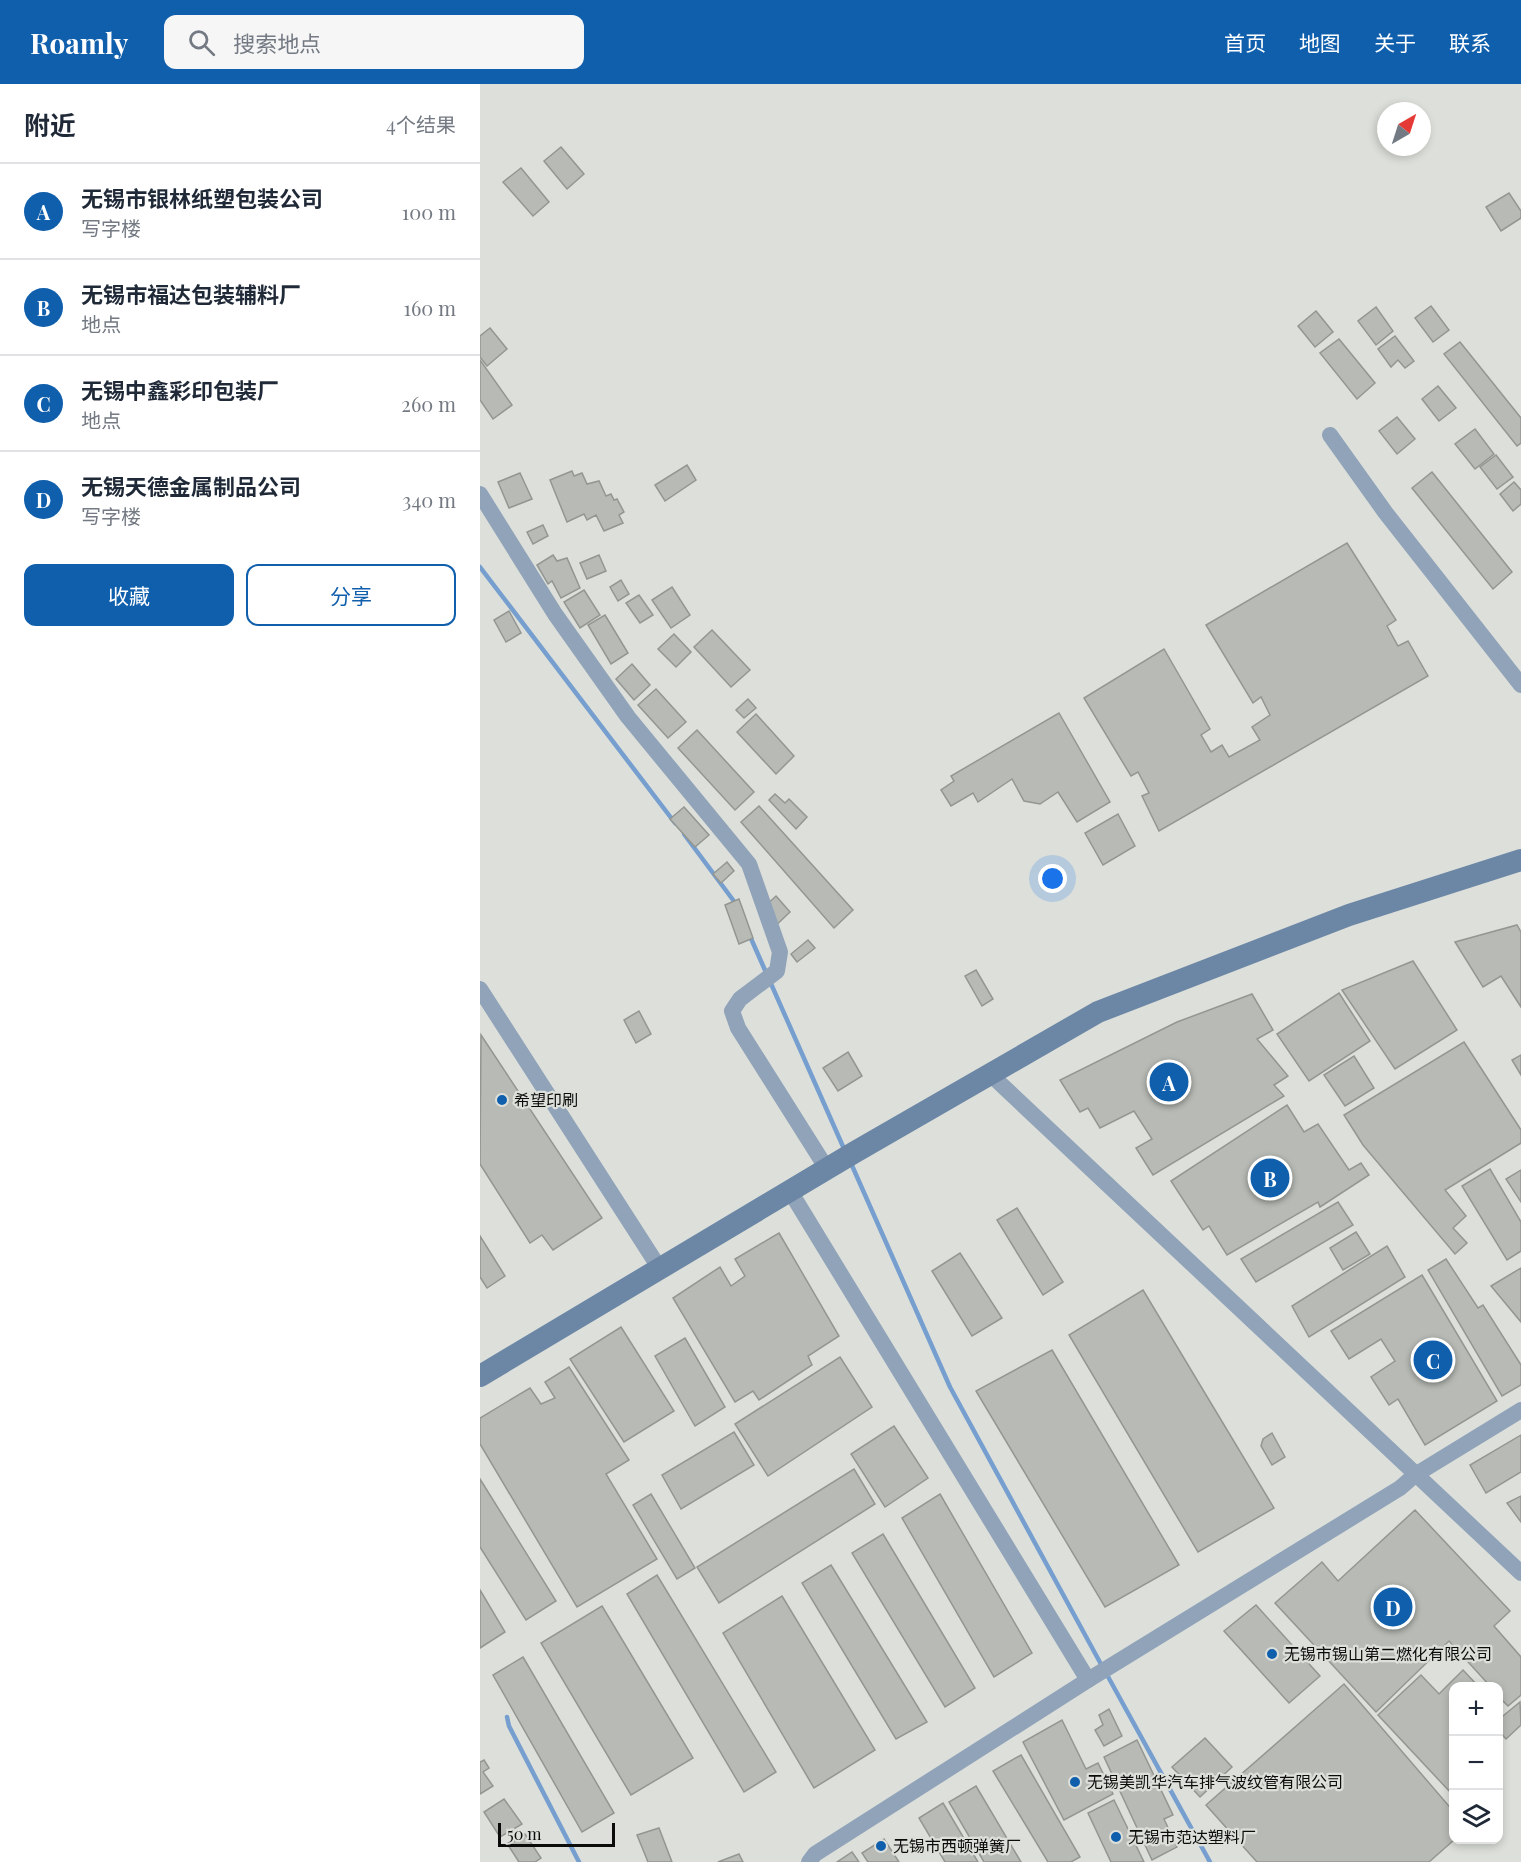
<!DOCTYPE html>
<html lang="zh">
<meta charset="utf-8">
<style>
:root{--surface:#fff;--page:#f6f6f7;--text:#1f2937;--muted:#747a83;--line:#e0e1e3;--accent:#105fad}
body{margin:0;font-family:"Playfair Display","Noto Sans SC",serif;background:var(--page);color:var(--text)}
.controls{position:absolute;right:18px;bottom:18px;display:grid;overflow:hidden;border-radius:12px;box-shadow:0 3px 9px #0003}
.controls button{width:54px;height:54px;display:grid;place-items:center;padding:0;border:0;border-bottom:2px solid var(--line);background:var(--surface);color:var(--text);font:30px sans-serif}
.compass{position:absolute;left:897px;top:18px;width:54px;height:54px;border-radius:50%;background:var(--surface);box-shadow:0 3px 9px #0003;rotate:39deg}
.scale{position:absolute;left:18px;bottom:15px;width:117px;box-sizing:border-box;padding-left:6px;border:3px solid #0b0c0a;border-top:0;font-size:16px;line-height:21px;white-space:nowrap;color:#0b0c0a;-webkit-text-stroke:4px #dde0da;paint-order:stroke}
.you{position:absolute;left:573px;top:795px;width:21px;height:21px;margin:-15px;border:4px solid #fff;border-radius:50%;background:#1a73e8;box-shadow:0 0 0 9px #1a73e833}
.badge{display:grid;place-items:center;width:39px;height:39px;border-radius:50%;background:var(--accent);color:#fff;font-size:20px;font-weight:700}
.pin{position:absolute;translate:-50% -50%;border:3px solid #fff;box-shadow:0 2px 6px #0006}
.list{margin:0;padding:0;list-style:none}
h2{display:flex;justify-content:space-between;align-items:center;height:78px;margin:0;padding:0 24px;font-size:26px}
h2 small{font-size:20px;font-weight:400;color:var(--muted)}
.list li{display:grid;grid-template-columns:39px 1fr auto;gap:18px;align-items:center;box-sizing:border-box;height:96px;padding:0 24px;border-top:2px solid var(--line)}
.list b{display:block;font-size:22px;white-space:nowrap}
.list p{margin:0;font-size:20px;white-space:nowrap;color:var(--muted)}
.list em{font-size:20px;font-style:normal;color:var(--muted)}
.actions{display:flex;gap:12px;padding:18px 24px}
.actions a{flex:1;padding:14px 0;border:2px solid var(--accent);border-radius:12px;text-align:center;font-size:21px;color:var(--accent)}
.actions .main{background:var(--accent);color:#fff}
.icon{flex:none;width:33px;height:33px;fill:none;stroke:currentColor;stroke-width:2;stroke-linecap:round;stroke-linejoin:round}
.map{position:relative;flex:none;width:1041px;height:1778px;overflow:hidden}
header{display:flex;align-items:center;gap:36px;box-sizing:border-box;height:84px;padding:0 30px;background:var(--accent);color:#fff}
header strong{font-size:28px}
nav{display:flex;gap:33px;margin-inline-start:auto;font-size:21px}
.search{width:420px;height:54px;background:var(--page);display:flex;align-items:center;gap:15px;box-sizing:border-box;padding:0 21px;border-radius:12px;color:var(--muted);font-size:22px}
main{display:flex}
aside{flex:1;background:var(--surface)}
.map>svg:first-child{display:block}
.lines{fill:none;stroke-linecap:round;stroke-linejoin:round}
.stream{stroke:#769ece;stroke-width:4.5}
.building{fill:#b8bbb5;stroke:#939691;stroke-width:1.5}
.street{stroke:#91a3b9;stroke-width:16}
.secondary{stroke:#6c86a5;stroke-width:22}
.poi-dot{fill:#105fad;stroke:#dde0da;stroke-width:2}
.labels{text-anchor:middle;stroke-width:4.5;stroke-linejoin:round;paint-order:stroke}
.poi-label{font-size:16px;fill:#0b0c0a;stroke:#dde0da;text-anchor:start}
</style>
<header>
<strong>Roamly</strong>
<div class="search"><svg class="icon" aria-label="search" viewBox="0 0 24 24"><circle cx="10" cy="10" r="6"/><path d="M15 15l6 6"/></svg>搜索地点</div>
<nav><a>首页</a><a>地图</a><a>关于</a><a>联系</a></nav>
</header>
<main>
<aside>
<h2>附近<small>4个结果</small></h2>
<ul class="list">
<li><span class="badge">A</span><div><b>无锡市银林纸塑包装公司</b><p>写字楼</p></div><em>100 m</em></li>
<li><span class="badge">B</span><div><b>无锡市福达包装辅料厂</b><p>地点</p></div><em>160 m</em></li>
<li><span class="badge">C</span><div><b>无锡中鑫彩印包装厂</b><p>地点</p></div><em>260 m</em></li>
<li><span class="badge">D</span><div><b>无锡天德金属制品公司</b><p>写字楼</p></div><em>340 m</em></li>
</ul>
<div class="actions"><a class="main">收藏</a><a>分享</a></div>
</aside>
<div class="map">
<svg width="1041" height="1778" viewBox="0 0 1041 1778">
<rect width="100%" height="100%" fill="#dde0da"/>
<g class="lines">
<g class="stream">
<path d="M0,483l195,256"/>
<path d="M204,750l52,70"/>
<path d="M269,850l96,217"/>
<path d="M370,1077l100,226 152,279"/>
<path d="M626,1589l104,189"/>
<path d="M27,1633l2,9 70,136"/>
</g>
</g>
<g class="building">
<path d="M81,63l23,27 -17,15 -23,-28z"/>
<path d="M41,84l28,34 -16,14 -30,-34z"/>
<path d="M1029,109l12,18v7l-20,13 -15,-24z"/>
<path d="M951,222l18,24 -16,12 -18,-24z"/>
<path d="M896,223l17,24 -17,14 -18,-24z"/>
<path d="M836,227l17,21 -18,15 -17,-21z"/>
<path d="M10,244l17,21 -20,17 -7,-9v-21z"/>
<path d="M915,252l19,25 -9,7 -7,-8 -7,7 -13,-18z"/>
<path d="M859,255l36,44 -18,16 -37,-46z"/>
<path d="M980,258l61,76v25l-4,3 -73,-92z"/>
<path d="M0,276l32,45 -19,14 -13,-19z"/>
<path d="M958,302l18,22 -17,13 -17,-22z"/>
<path d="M917,333l18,22 -18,15 -18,-23z"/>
<path d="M995,345l19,25 -19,15 -20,-25z"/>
<path d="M1016,371l17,22 -16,12 -17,-22z"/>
<path d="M207,381l9,15 -31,21 -10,-16z"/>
<path d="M92,387l2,5 8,-3 5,11 12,-3 7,15 5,-2 3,6 3,-1 7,13 -5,3 4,8 -19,8 -8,-16 -9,5 -3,-6 -17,8 -17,-42z"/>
<path d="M952,388l80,100 -19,17 -81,-101z"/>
<path d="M40,389l12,26 -23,9 -11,-26z"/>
<path d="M1034,398l7,8v14l-8,7 -13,-17z"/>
<path d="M63,441l5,11 -15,8 -6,-12z"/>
<path d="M867,459l49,77 -9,6 11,20 10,-5 20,35 -269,155 -17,-35 7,-3 -11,-21 -7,4 -47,-78 80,-49 46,80 -9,6 10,17 11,-7 7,12 31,-17 -8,-13 18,-12 -9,-18 -8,6 -47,-78z"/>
<path d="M73,471l4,6 10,-3 13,30 -19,10 -9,-17 -4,3 -11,-19z"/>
<path d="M119,471l7,16 -19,8 -7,-16z"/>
<path d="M141,496l8,14 -11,7 -8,-14z"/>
<path d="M192,503l18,28 -19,13 -19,-28z"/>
<path d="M104,506l16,25 -20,13 -16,-26z"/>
<path d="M159,511l14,20 -13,8 -14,-20z"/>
<path d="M29,527l12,22 -15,9 -12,-22z"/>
<path d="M125,531l23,38 -17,11 -23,-39z"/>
<path d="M232,546l38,40 -19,17 -37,-40z"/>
<path d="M194,550l17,18 -15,15 -18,-18z"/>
<path d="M152,580l18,21 -16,15 -18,-21z"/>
<path d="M176,605l30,33 -18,16 -30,-33z"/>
<path d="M268,615l8,9 -12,10 -8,-8z"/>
<path d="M579,629l51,89 -33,20 -19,-30 -18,12 -16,-3 -12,-22 -34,23 -5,-9 -22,13 -10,-16 13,-9 -3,-5z"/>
<path d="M276,630l38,42 -18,18 -39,-42z"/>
<path d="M217,646l57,62 -19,18 -57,-62z"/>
<path d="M295,710l10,9 4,-4 18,18 -11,12 -27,-29z"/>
<path d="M279,722l94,104 -19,18 -93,-106z"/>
<path d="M204,723l25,28 -14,12 -25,-28z"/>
<path d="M638,730l17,32 -32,19 -18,-32z"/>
<path d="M247,778l7,9 -13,12 -8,-9z"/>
<path d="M296,812l14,16 -20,19 -9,-21z"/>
<path d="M259,815l14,39 -14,6 -14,-39z"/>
<path d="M1037,841l4,7v75l-20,-31 -18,11 -28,-45z"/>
<path d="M328,856l7,8 -18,14 -6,-8z"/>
<path d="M933,877l44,69 -62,39 -53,-79z"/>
<path d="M496,886l17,29 -11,7 -17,-30z"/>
<path d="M859,909l31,48 -61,40 -32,-47z"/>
<path d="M772,910l21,36 -16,9 31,37 -14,9 10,11 -131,79 -17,-27 16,-9 -18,-28 -34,17 -12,-20 -8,4 -20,-32 117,-58z"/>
<path d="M159,927l12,23 -15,9 -12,-23z"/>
<path d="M1,951l121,183 -49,32 -11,-15 -12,8 -50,-79z"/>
<path d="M984,958l57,88v13l-76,47 21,26 -13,12 14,15 -12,11 -92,-109 -19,-30z"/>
<path d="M368,968l14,24 -24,15 -15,-23z"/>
<path d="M1041,971v20l-9,-15z"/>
<path d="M874,972l20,32 -29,18 -21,-31z"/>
<path d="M807,1021l17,27 14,-8 31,46 12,-7 8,12 -49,32 -2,-5 -91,53 -18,-29 -6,4 -32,-49z"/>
<path d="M1010,1085l31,53v29l-14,9 -45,-74z"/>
<path d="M1041,1086v32l-15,-23z"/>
<path d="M858,1118l15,23 -97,57 -15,-23z"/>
<path d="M537,1124l46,74 -20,13 -46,-75z"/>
<path d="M876,1148l14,22 -27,16 -13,-22z"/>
<path d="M299,1149l60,103 -31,20 4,9 -53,35 -6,-9 -18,11 -62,-104 47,-31 11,19 14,-10 -10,-17z"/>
<path d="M0,1152l25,40 -18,12 -7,-11z"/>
<path d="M907,1162l18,31 -96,60 -17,-31z"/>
<path d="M480,1169l42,65 -30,18 -40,-65z"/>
<path d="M966,1175l32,49 5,-3 38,60v20l-19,11 -74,-126z"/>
<path d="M1041,1184v54l-30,-36z"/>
<path d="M942,1191l75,126 -72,44 -27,-46 -9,6 -18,-28 24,-16 -14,-22 -32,20 -18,-28z"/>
<path d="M663,1206l131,218 -76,44 -129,-217z"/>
<path d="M141,1243l53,84 -50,31 -54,-83z"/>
<path d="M205,1254l40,69 -30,19 -40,-70z"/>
<path d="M572,1266l127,215 -74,42 -129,-216z"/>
<path d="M360,1273l32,50 -104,69 -33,-52z"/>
<path d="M89,1283l60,93 -23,14 51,85 -80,48 -97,-163v-26l50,-30 11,16 14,-6 -10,-16z"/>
<path d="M414,1342l34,52 -43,29 -34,-53z"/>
<path d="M254,1348l20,33 -73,44 -19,-34z"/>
<path d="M792,1349l13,24 -13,8 -11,-19 2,-7z"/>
<path d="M1041,1351v37l-35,21 -16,-28z"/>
<path d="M374,1385l21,35 -156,99 -22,-36z"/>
<path d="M0,1395l76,122 -30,19 -46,-73z"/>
<path d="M171,1410l44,74 -18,11 -44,-74z"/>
<path d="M460,1410l92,159 -38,24 -92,-159z"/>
<path d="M1041,1412v26l-14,-19z"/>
<path d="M935,1426l95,101 -16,15 27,31v38l-13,11 -10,-10v-10h-8l-41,-45 -73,71 -101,-109 47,-41 16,19z"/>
<path d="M403,1450l92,154 -30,19 -93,-154z"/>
<path d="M351,1481l96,157 -31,17 -94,-156z"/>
<path d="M177,1491l119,197 -32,20 -117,-198z"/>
<path d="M0,1506l25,42 -25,16z"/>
<path d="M302,1512l93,154 -61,38 -91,-155z"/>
<path d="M776,1521l64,71 -31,27 -65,-72z"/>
<path d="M122,1522l91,152 -62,37 -90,-152z"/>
<path d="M43,1573l91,156 -32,19 -89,-157z"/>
<path d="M983,1586l15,16h-24l-3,107 -73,-78 43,-40 18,19z"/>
<path d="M864,1600l110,128v28l-25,22h-172l-51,-57z"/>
<path d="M1040,1618l1,23 -15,14 -8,-9v-10z"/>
<path d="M629,1625l13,27 -18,10 -9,-16 8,-5 -4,-10z"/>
<path d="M582,1636l24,49 12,-6 15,31 -49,26 -41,-78z"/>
<path d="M725,1654l27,29 -32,30 -28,-30z"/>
<path d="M657,1656l36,75 -9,4 13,28 -25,13 -48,-103z"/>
<path d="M541,1671l59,102 -9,5h-23l-55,-91z"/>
<path d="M4,1676l5,8 -6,4 10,14 -13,8v-32z"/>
<path d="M496,1702l45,76h-37l-35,-60z"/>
<path d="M24,1715l18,25 -22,13 -16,-25z"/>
<path d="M634,1716l30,62h-33l-23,-49z"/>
<path d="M463,1719l35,59h-33l-26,-44z"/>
<path d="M179,1744l13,34h-24l-11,-27z"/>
<path d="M45,1750l16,24 -6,4h-16l-11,-17z"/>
<path d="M404,1755l15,23h-31l-6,-9z"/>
<path d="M372,1768l7,10h-22z"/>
<path d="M259,1770l4,8h-25z"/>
</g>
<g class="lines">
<g class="street">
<path d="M850,351l55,77 136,173"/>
<path d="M0,410l75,120 73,103 121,147 31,88 -3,19 -37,28 -8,12 6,17 89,141"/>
<path d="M0,905l180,280"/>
<path d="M510,990l531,499"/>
<path d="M310,1107l298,489"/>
<path d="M329,1778l6,-8 273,-174 312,-192 15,-13 106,-65"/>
</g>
<path class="secondary" d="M0,1292l375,-224 243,-140 251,-97 172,-55"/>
</g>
<g class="poi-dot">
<circle cx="22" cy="1016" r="6"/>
<circle cx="792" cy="1570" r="6"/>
<circle cx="595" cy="1698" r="6"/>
<circle cx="636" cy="1753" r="6"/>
<circle cx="401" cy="1762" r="6"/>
</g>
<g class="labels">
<g class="poi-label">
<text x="34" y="1022">希望印刷</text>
<text x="804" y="1576">无锡市锡山第二燃化有限公司</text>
<text x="607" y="1704">无锡美凯华汽车排气波纹管有限公司</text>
<text x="648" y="1759">无锡市范达塑料厂</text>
<text x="413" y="1768">无锡市西顿弹簧厂</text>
</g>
</g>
</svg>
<div class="controls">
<button>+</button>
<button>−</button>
<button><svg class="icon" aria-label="layers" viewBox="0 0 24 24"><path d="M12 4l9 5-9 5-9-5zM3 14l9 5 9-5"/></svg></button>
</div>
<svg class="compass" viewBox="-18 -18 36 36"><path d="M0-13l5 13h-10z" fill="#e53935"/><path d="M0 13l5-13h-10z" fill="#747a83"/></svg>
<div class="scale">50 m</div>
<div class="you"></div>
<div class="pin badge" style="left:689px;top:998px">A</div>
<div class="pin badge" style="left:790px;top:1094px">B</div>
<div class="pin badge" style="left:953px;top:1276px">C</div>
<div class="pin badge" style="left:913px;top:1523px">D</div>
</div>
</main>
